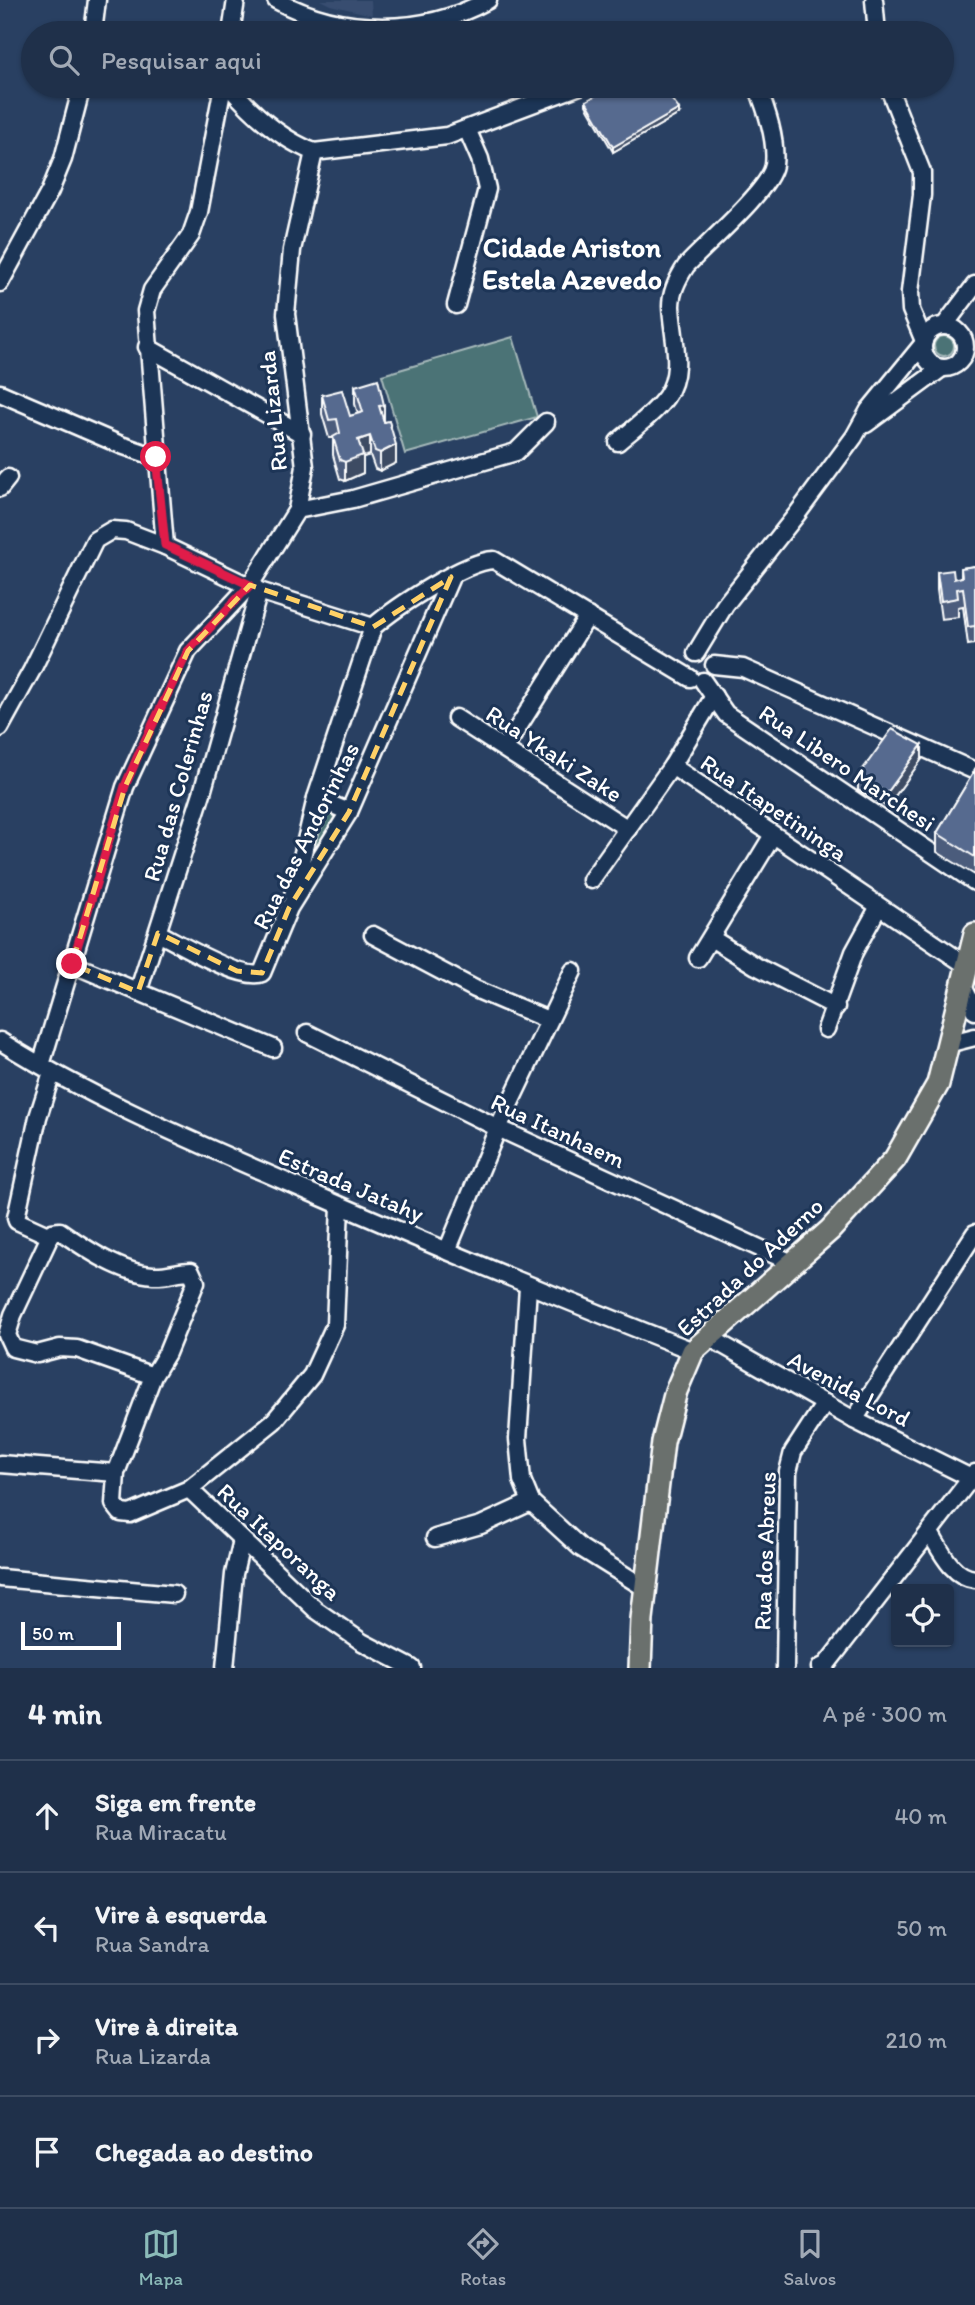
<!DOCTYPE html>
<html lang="pt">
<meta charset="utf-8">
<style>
:root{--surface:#1f304a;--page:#273851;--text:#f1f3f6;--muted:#a1a9b5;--line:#3c4b62;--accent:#8bbbb9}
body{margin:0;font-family:Itim,sans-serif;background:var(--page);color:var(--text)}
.controls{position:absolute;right:21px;bottom:21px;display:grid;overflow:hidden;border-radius:7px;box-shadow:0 2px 5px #0004}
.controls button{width:63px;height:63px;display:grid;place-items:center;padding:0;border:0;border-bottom:2px solid var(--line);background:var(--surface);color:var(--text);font:35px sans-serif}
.scale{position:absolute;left:21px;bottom:18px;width:100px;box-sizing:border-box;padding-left:7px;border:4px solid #fff;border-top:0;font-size:19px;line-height:24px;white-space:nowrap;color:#fff;-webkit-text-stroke:5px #1d3557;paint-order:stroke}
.stop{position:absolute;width:21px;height:21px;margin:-16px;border:5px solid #e11d48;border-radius:50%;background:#fff}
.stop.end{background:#e11d48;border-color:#fff;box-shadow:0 2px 7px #0008}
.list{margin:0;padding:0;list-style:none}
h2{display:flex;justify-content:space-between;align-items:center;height:91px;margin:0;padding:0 28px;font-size:30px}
h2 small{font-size:23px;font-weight:400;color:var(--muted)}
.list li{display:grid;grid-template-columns:46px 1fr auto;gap:21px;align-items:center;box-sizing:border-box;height:112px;padding:0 28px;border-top:2px solid var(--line)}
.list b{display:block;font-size:26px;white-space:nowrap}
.list p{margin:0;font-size:23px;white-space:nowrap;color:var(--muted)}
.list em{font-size:23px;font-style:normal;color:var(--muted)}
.icon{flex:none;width:38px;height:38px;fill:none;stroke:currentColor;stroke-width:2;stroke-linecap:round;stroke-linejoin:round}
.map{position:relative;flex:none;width:975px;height:1668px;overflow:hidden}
.search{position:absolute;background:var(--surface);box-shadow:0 2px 5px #0004;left:21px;right:21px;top:21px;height:77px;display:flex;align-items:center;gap:18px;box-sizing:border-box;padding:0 24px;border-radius:38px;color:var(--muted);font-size:26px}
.sheet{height:539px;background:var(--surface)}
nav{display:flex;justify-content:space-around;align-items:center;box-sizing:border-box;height:98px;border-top:2px solid var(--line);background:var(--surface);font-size:19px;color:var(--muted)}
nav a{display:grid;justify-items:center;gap:4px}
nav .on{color:var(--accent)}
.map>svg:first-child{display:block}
.built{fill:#374d70}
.green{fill:#4c7376;stroke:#a6b9ba;stroke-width:2}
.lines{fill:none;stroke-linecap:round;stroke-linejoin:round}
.minor-casing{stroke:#fff;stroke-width:21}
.major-casing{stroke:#fff;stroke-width:26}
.minor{stroke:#1d3557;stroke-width:16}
.major{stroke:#6b706d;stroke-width:21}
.wall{fill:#4b5c7b;stroke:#fff;stroke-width:2}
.shaded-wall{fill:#3d4b64;stroke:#fff;stroke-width:2}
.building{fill:#576b8f;stroke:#fff;stroke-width:2}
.route{stroke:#e11d48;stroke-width:9}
.marked{fill:none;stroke:#ffd166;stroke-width:5;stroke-dasharray:14 9;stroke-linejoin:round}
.labels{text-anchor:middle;stroke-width:6;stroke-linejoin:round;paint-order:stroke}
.street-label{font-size:24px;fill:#fff;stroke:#1d3557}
.quarter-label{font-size:28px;font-weight:bold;fill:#fff;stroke:#1d3557}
</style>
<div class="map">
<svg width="975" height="1668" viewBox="0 0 975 1668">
<rect width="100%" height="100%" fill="#294062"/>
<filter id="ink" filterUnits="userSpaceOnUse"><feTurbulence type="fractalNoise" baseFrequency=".0143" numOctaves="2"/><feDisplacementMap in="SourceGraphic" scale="14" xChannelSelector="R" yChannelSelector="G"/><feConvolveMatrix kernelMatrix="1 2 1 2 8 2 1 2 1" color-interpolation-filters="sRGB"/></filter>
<g filter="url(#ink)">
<path class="built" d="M320,0h51l1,15 -42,-10z"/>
<g class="green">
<circle cx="944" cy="346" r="10"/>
<path d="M513,337l24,80 -132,37 -23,-79z"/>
<path d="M329,808l12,4 -48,90z"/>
</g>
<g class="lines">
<g class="minor-casing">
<g id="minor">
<path d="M276,0c66,36 147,36 212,0"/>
<path d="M874,0l3,33"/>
<path d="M93,33l4,-33"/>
<path d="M231,33l5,-33"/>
<path d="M229,86c23,27 51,53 85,66l133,-16 133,-50"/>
<path d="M888,86l34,86v23l-12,97 1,18 13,31"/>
<path d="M0,283l50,-92 13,-32 19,-73"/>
<path d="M456,305l31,-116 -7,-30 -13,-30"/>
<path d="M944,326l31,-41"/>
<circle cx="944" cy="347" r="21"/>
<path d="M147,347l155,87"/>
<path d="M0,393l121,52 35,12"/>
<path d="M866,424l76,-56"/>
<path d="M618,442c16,-14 35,-27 48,-45 19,-27 6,-61 5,-91 0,-15 7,-28 15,-40 19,-21 84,-76 88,-101 3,-26 -8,-56 -17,-79"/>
<path d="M0,488l8,-10"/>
<path d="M297,510l56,-11 163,-47 30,-30"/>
<path d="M165,546l-19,-235 6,-21 39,-55 8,-23 24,-126"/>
<path d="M373,627c23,-20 92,-66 121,-67l196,118"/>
<path d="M696,653l29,-48 72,-91 57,-77 15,-27 54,-66"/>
<path d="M714,665l29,3 232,103"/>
<path d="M703,681l23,33 249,168"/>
<path d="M456,718l172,111"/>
<path d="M0,728l32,-58 63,-130 17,-10 14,1 39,15 94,45 114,36"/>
<path d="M505,748l83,-132"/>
<path d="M672,766l294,199"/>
<path d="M316,798l33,14"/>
<path d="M591,880l81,-114 42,-70"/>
<path d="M293,895l23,-97 57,-171"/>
<path d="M158,933c21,10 85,49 104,40l27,-65 60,-96 102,-235"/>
<path d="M373,935l102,54 73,31"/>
<path d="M711,938l45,28 80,41"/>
<path d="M698,958l75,-123"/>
<path d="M72,964l201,84"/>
<path d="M962,984l13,27"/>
<path d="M138,992l64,-199 57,-202"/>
<path d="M826,1029l28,-77 24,-44"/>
<path d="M307,1033l191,95 294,135"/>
<path d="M0,1041c94,59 190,99 291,143 133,58 267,114 402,167"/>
<path d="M947,1044l28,-7"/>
<path d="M41,1065l84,-278 63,-136 62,-66 47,-75 8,-43 -19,-153 6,-64 22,-98"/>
<path d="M50,1236l-33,-15 -1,-3 22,-101 14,-44"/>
<path d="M447,1251l51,-123 75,-157"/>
<path d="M528,1287l-10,152 4,41 9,22 50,46 64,40"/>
<path d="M707,1336l147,84 117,58"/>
<path d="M153,1376l-76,-27 -17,-1 -23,6 -24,-6 -6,-13 6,-20 39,-83 8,-1c26,18 61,42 93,44 13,1 25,-4 38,-4l5,11 -29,71 -14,23 -37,97 -2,31 7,9 9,1 59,-25 85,-68 38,-46 23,-50 5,-119"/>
<path d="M854,1420l121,-187"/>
<path d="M0,1464l116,9"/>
<path d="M189,1489l127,121 46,32 50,26"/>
<path d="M930,1533c11,18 22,44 45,46"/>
<path d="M435,1538l46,-13 50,-23"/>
<path d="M0,1578l174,16"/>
<path d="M225,1668l9,-94 8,-34"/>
<path d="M785,1668l3,-196 5,-20 32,-49"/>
<path d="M820,1668l6,-3 149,-192"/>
</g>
</g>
<g class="major-casing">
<path id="major" d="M640,1668l2,-49 21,-177 13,-51 17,-40 137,-121 65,-71 43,-75 37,-150"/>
</g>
<use href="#minor" class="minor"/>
<use href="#major" class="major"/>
</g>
<g class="wall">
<path d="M586,101l93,13 -66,38 -27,-47z"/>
<path d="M355,386l29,36 12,41 -16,8 -5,-2 -5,-14 -7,2v16l-18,8 -5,-2 -7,-24v-17h-4l-7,-24v-19l28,21 8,-2 -3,-10z"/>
<path d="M975,566v78l-7,1 -5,-39 -5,1v10l-17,2 -4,-29v-18l17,7 7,-1v-10z"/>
<path d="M922,759l-35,48 -29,-17v-14z"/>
<path d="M975,770v105l-38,-23v-19z"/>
</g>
<g class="shaded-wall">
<path d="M679,109v5l-66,38v-5z"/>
<path d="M384,405v18l-5,-17z"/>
<path d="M370,436v19l-7,2v16l-18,8v-19l13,-22z"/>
<path d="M396,445v18l-16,8v-18z"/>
<path d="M922,745v14l-35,48v-14z"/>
</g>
<g class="building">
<path d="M612,86h49l18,23 -66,38 -27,-46z"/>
<path d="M378,379l6,26 -5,1 5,16 5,-1 7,24 -16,8 -5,-2 -5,-15 -12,4 5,15 -18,7 -5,-2 -7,-23 7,-4 -3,-14 -8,1 -7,-25 20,-5 8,26 13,-4 -8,-26z"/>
<path d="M975,566v60l-7,1 -5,-39 -6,1 1,9 -17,3 -4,-29 16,-2 1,9 8,-2 -1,-9z"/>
<path d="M892,729l30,16 -35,48 -29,-17z"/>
<path d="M975,770v87l-38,-24z"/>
</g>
</g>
<g class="lines" filter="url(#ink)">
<path class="route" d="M72,964l53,-178 15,-35 48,-100 62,-66 -85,-40 -9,-88"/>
</g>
<path class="marked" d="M451,577l-102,235 -60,96 -27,65 -25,-2 -79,-38 -20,59 -66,-28 53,-177 63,-136 62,-66 123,42z"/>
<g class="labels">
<g class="street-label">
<text transform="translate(273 411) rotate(-96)" y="8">Rua Lizarda</text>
<text transform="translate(554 754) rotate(33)" y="8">Rua Ykaki Zake</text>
<text transform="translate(847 768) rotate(34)" y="8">Rua Libero Marchesi</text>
<text transform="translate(178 786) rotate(-74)" y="8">Rua das Colerinhas</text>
<text transform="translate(774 808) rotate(34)" y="8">Rua Itapetininga</text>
<text transform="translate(306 836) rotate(-63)" y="8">Rua das Andorinhas</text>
<text transform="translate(558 1131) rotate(25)" y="8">Rua Itanhaem</text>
<text transform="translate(351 1185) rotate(23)" y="8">Estrada Jatahy</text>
<text transform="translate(750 1267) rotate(-43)" y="8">Estrada do Aderno</text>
<text transform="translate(849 1389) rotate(28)" y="8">Avenida Lord</text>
<text transform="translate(279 1542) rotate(43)" y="8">Rua Itaporanga</text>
<text transform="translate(765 1551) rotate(-88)" y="8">Rua dos Abreus</text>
</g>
<g class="quarter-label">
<text x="572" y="257">Cidade Ariston<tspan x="572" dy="32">Estela Azevedo</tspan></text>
</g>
</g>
</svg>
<div class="controls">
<button><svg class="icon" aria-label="locate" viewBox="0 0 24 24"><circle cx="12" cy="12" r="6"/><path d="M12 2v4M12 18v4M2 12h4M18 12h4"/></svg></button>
</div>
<div class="scale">50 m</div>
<div class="stop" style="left:156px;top:457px"></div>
<div class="stop end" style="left:72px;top:964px"></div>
<div class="search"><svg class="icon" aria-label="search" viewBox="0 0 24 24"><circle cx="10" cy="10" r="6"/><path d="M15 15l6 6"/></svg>Pesquisar aqui</div>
</div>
<section class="sheet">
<h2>4 min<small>A pé · 300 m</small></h2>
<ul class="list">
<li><svg class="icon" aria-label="ahead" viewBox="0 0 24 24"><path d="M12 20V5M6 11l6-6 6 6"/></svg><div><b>Siga em frente</b><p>Rua Miracatu</p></div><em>40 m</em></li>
<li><svg class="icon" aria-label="left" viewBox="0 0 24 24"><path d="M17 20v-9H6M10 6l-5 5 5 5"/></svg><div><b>Vire à esquerda</b><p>Rua Sandra</p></div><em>50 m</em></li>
<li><svg class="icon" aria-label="right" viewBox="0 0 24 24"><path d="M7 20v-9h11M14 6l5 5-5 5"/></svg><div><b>Vire à direita</b><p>Rua Lizarda</p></div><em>210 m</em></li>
<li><svg class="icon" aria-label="arrive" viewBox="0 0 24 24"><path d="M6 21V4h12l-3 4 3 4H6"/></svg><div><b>Chegada ao destino</b></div></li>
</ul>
</section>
<nav>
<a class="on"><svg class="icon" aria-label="map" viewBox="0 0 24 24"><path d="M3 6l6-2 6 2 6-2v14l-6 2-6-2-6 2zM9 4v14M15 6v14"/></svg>Mapa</a>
<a><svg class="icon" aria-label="directions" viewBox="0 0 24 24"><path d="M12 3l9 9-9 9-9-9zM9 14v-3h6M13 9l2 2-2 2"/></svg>Rotas</a>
<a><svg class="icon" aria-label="saved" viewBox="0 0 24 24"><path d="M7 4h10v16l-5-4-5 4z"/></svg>Salvos</a>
</nav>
